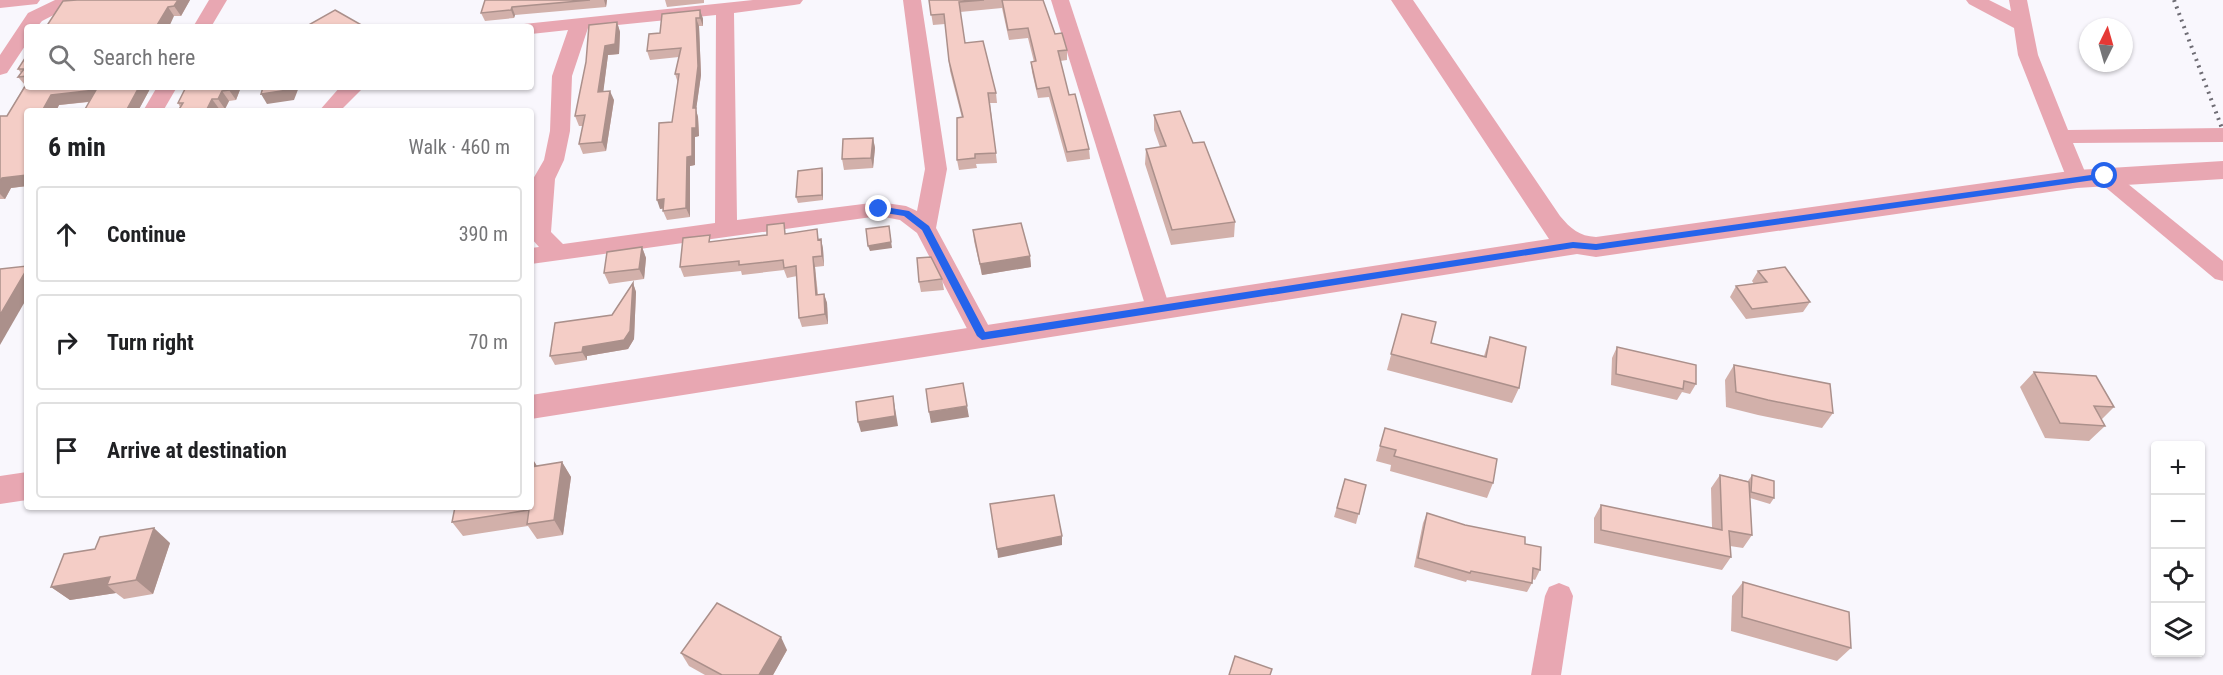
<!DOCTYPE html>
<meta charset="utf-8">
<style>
:root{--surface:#fff;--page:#f2f2f2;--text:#202124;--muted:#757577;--line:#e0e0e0}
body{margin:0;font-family:"Roboto Condensed",sans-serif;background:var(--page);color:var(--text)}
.controls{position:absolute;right:18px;bottom:18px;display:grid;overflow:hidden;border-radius:6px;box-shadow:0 2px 4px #0004}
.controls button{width:54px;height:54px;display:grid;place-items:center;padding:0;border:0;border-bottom:2px solid var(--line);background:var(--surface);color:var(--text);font:30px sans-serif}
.compass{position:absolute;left:2079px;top:18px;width:54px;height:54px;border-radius:50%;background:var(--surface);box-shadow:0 2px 4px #0004;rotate:5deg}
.stop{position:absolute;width:18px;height:18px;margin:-14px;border:4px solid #2563eb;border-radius:50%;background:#fff}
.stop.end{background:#2563eb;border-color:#fff;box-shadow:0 2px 6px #0008}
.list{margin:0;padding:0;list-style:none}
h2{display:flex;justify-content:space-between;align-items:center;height:78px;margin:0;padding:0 24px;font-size:26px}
h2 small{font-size:20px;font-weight:400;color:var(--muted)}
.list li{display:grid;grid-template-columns:39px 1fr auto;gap:18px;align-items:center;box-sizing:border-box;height:96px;margin:0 12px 12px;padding:0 12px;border:2px solid var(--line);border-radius:6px}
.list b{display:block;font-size:22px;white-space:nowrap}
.list em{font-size:20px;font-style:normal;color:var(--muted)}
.icon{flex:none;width:33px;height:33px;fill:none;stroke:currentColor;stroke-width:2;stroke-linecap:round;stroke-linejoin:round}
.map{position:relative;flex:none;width:2223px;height:675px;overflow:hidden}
.search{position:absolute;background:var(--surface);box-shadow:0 2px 4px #0004;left:24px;top:24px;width:510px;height:66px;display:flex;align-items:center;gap:15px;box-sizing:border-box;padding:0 21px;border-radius:6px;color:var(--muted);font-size:22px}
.panel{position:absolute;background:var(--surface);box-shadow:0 2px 4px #0004;left:24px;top:108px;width:510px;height:402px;border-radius:6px}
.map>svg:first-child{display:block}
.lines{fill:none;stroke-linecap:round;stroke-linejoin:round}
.minor{fill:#e8a7b2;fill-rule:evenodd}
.tertiary{fill:#e8a7b2;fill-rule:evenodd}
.rail{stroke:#6e6c74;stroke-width:4;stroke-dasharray:2 5;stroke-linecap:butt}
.wall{fill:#d2b0aa}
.shaded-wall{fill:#ab908b}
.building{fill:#f4cdc6;stroke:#ab908b;stroke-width:1.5}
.route{fill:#2563eb}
</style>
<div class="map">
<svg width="2223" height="675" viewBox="0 0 2223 675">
<rect width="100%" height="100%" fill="#f9f7fd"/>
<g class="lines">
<g class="minor">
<path d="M0,0h40l-3,4 -37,4z"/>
<path d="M55,0h23l-3,4 -33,17 -5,6h-10v16l-20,30 -7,2v-20l28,-42z"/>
<path d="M209,0h18l-16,27h-18z"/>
<path d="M753,0h50l-3,4 -6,1 -60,8 3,207 142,-18 27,4 11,5 8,-42 -22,-169h18l26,169 -11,59 58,108 -4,6 -8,3 -8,-3 -57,-109 -17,-13 -21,-4 -348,48v-16l8,-1 -8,-9 2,-59 11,-19 6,-29 2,-55 16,-46 -37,4v-7h-9l2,-3zM716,15l-1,208 -152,21 -12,-12 4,-53 9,-19 6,-29 2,-55 16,-48z"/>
<path d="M1051,0h18l101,308 -4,6 -8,3 -8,-3 -4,-6z"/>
<path d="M1966,0h23l22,11 -2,-11h18l11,55 30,75 155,-2v14l-150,1 15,36 -3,5 -8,2 -8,-2 -51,-129 -4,-27 -45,-24z"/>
<path d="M157,87h20l-14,24h-20z"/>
<path d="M340,87h24l-24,24h-21z"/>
<path d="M2105,169l7,2 111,90v20l-8,-2 -117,-98 -4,-5 4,-5z"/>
<path d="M1559,583l10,4 4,9 -12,79h-30l14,-79 4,-9z"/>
</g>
<g class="tertiary">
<path d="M1391,0h22l147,216c11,13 19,20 36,21l481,-67 146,-9v18l-146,9 -481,69 -19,-3 -1046,165v-24l1018,-156z"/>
<path d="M27,472v28l-27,4v-28z"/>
</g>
<path class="rail" d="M2174,0l49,131"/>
</g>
<g class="wall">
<path d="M77,0h113l-9,16h-7z"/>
<path d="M485,0h122l-1,7 -91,8 -1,3 -29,3 -4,-8z"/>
<path d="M665,0h39v3l-37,4z"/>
<path d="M929,0h114l12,34 12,16v10l-7,1 9,34 20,54 1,10 -23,3 -18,-65 -11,1 -6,-26 -1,-10h3l-6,-24 -19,2 -7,-32 -42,4 5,31 31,50 1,10h-7l7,60 -21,1 1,4 -18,2 -2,-10 5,-42 -12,-47 -5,-47 -12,1z"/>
<path d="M700,10l3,9v7h-4l2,49 -5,35 2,7 1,19 -4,1v28l-5,1v51l-23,3 -4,-9v-3l-3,1 12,-87 6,-39 -3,-9 4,-17 -29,3 -3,-9 13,-18z"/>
<path d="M617,22l3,10 -1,22 -11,1 -5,37 11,8 -8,51 -23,3 -4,-10 4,-18h-4l-4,-10z"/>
<path d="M27,55v32h124l-13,24h-54l5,-9 -30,3 -3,6h-29v75l-16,2 -6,11h-5v-83h7l18,-31 -7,-8 3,-4 -3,-4z"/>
<path d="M186,87h55l-5,13 -7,1 -4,8 -5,1 -1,1h-41l2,-4 -2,-4z"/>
<path d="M1154,115l39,28 42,79 -1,15 -63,8 -26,-81 1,-15 14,-2 -6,-17z"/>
<path d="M873,138l2,10 -2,20 -29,2 -2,-11z"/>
<path d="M823,174v26l-25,3 -2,-6z"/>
<path d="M973,230l57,26 1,11 -49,8 -8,-34z"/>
<path d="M787,233l34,6 2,10 1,17 -9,1 3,27h6l3,9 1,21 -26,3 -3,-9 -2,-42 -10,2 -3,-8 -42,5 -1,-4 -57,6 -4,-10 32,-25z"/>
<path d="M642,247l4,11 -2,21 -35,5 -5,-11z"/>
<path d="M1758,271l52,31 -7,10 -57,7 -16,-22 6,-11 18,-2 -2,-3z"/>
<path d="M942,279l2,11 -23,2 -2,-10z"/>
<path d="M633,283l3,9 -2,47 -6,10 -41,7v4l-32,5 -5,-9 62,-41z"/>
<path d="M1402,314l29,29 53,13 6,-19 29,51 -7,15 -125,-33z"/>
<path d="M1617,347l79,37 -6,10 -8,-2 -5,8 -66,-15 1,-27z"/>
<path d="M1734,365l99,48 -11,15 -64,-13 -32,-8 -1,-27z"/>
<path d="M2034,372l80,35 -13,13 4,6 -16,15 -44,-3 -25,-51z"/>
<path d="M1385,428l108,55 -6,15 -97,-27 1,-6 -15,-4z"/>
<path d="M532,458l5,8 25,-4 9,15 -8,58 -26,4 -9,-13 -65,10 -11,-14z"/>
<path d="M1720,475l28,6 4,-6 22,23 -4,6 -20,-6 2,37 -9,13 -13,-2 1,11 -9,13 -128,-27v-25l7,-13 111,23 -1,-40z"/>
<path d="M1345,479l21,6 -10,39 -22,-7z"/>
<path d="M1427,513l98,31 15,26 -5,10 -3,-1v4l-5,9 -60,-12 -1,2 -52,-15 9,-44z"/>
<path d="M170,543l-17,51 -29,5 -8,-6 -46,7 -19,-13z"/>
<path d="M1743,582l108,66 -14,13 -106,-30 1,-35z"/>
<path d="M787,650l-14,25h-68l-16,-9 -8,-13z"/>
</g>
<g class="shaded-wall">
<path d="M178,0h12l-9,16 -7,-10z"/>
<path d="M604,0h3l-1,7z"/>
<path d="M168,7l6,9 -5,11h-13z"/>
<path d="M512,7l3,8 -1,3 -3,-8z"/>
<path d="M700,10l3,9v7l-3,-8z"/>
<path d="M696,18l3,8 2,49 -5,35 2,7 1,19 -4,1v28l-5,1v51l-4,-9 1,-51 5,-29z"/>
<path d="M617,22l3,10 -1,22 -11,1 -6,47 -4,-10 7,-46z"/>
<path d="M139,87h12l-13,24h-12z"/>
<path d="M230,87h11l-5,13 -7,-10z"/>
<path d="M289,87h10l-5,13 -27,4 -6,-10z"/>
<path d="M96,90l8,10 -45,5 -3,6h-14l9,-16z"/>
<path d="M222,91l7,10 -4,8 -7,-10z"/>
<path d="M610,91l4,9 -8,51 -4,-9z"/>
<path d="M212,99l8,11 -1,1h-13z"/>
<path d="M873,138l2,10 -2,20 -2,-10z"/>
<path d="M822,168l1,6v26l-1,-5z"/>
<path d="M27,175v11l-16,2 -6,11 -5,-5v-12l2,-4z"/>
<path d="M664,199l3,9 -7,1 -3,-9z"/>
<path d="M889,226l3,22 -22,3 -2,-5z"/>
<path d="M821,239l2,10 1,17 -2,-10z"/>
<path d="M642,247l4,11 -2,21 -5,-10z"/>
<path d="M1030,256l1,11 -49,8 -2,-11z"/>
<path d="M813,257l2,10 3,38 -2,-10z"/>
<path d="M27,269v29l-27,47v-30z"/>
<path d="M633,283l3,9 -2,47 -6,10 -41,7v4l-5,-8 1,-5 47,-16z"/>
<path d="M824,294l3,9 1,21 -3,-10z"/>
<path d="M893,396l5,30 -37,6 -3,-10z"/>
<path d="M967,406l2,11 -38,6 -2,-11z"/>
<path d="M532,458l9,15 -10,-6z"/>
<path d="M562,462l9,15 -8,58 -9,-15z"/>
<path d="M154,528l16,15 -17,51 -17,-14z"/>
<path d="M1062,536v9l-64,13 -1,-9z"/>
<path d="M110,577l-3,8 9,8 -46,7 -19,-13z"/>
<path d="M781,637l6,13 -14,25h-14z"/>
</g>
<g class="building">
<path d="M77,0h101l-4,6 -6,1 -12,20h-110l17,-26z"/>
<path d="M485,0h105l-78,7 -1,3 -30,3z"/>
<path d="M929,0h55l-25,2 6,41 18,-2 13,52h-8l8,60 -21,1v4l-18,2v-42l6,-1 -14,-56 -5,-47 -13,1z"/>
<path d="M1002,0h41l12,34 7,-1 5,17 -9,1 11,44 6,-1 14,55 -22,3 -18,-65 -12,2 -6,-27 5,-1 -8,-33 -20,2z"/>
<path d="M335,10l30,17h-60z"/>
<path d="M700,10v8h-4l2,48 -5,42h3v20h-4v28l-5,1 -1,51 -23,3 1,-12 -7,1 2,-77 13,-1 7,-48h-4l6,-26 -34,3 2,-17 11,-1 2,-19z"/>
<path d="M617,22l-2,22 -10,2 -7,46 12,-1 -8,51 -23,2 6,-29 -10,1 11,-54 3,-37z"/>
<path d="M27,55v21l-9,1 6,-8h-6z"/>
<path d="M27,83v4h112l-13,24h-42l12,-21 -45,5 -9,16h-15v24l-1,3h1v37l-25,3 -2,4v-66h7z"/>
<path d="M186,87h44l-1,3 -7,1 -4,8h-6l-6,12h-28l5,-8h-5z"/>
<path d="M263,87h26l-1,3 -27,4z"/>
<path d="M1180,111l13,32 11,-1 31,80 -63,8 -26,-81 20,-3 -12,-31z"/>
<path d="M873,138l-2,20 -29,1 1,-20z"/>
<path d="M822,168v27l-26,2 2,-26z"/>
<path d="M784,223l1,11 32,-5 1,11 3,-1 1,17 -9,1 3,38 8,-1 1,20 -26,4 -3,-52 -12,2 -1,-8 -44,5v-4l-59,6 3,-29 27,-3 -1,7 58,-7v-10z"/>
<path d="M1021,223l9,33 -50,8 -7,-34z"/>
<path d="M889,226l2,16 -23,4 -2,-17z"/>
<path d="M642,247l-3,22 -35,4 3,-21z"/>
<path d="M931,257l11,22 -23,3 -2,-24z"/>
<path d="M27,266v3l-27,46v-46z"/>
<path d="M1785,267l25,35 -58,7 -16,-23 31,-4 -9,-11z"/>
<path d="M633,283l-3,48 -6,9 -41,7 -1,5 -32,4 5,-33 57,-8z"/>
<path d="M1402,314l34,8 -5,21 55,14 4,-20 36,10 -7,41 -128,-34z"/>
<path d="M1617,347l79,18v19l-12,-3 -1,8 -67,-15z"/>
<path d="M1734,365l96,19 3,29 -65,-13 -32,-8z"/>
<path d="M2034,372l62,4 18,31 -20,-1 11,20 -45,-3z"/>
<path d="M963,383l4,23 -38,6 -3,-23z"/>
<path d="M893,396l2,20 -37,6 -2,-20z"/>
<path d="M1385,428l112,31 -4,24 -99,-27 2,-6 -16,-4z"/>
<path d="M562,462l-8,58 -27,4 2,-14 -77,12 3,-15h76v-40z"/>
<path d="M1720,475l29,7 3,53 -23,-4 2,26 -130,-27v-25l121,25z"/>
<path d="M1752,475l22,6v17l-23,-6z"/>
<path d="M1345,479l21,6 -7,29 -22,-6z"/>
<path d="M1054,495l8,41 -65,13 -7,-45z"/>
<path d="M1427,513l38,12 60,12v7l16,3 -1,23 -7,-2 -1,15 -61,-12 -1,2 -52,-15z"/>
<path d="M154,528l-18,52 -29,5 3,-8 -59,10 13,-33 31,-5 5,-12z"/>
<path d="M1743,582l106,30 2,36 -109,-31z"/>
<path d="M717,603l64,34 -22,38h-37l-41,-22z"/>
<path d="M1235,656l37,13 -2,6h-41z"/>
</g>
<path class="route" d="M2105,173l4,3 -1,2 -512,72 -23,-2 -591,92 -5,-4 -55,-106 -18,-14 -25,-4 -4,-3 4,-3 30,5 20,15 56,106 588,-90 23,2z"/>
</svg>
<div class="controls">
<button>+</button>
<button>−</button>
<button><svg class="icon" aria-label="locate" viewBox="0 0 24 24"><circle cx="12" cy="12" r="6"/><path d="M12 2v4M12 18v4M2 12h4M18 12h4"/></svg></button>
<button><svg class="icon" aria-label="layers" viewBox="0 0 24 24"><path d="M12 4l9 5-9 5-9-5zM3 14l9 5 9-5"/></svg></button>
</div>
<svg class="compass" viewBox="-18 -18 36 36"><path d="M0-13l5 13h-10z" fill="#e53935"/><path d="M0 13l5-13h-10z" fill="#757577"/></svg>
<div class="stop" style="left:2105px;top:176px"></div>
<div class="stop end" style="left:879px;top:209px"></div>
<div class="search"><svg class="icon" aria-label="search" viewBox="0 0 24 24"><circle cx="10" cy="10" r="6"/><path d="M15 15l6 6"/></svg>Search here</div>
<section class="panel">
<h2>6 min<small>Walk · 460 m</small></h2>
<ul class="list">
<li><svg class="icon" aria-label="ahead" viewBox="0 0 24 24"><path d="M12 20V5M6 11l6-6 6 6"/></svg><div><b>Continue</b></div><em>390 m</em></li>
<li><svg class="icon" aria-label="right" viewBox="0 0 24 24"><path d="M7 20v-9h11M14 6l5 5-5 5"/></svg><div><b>Turn right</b></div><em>70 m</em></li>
<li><svg class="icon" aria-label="arrive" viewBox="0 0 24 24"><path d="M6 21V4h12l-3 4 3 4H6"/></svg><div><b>Arrive at destination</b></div></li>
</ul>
</section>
</div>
